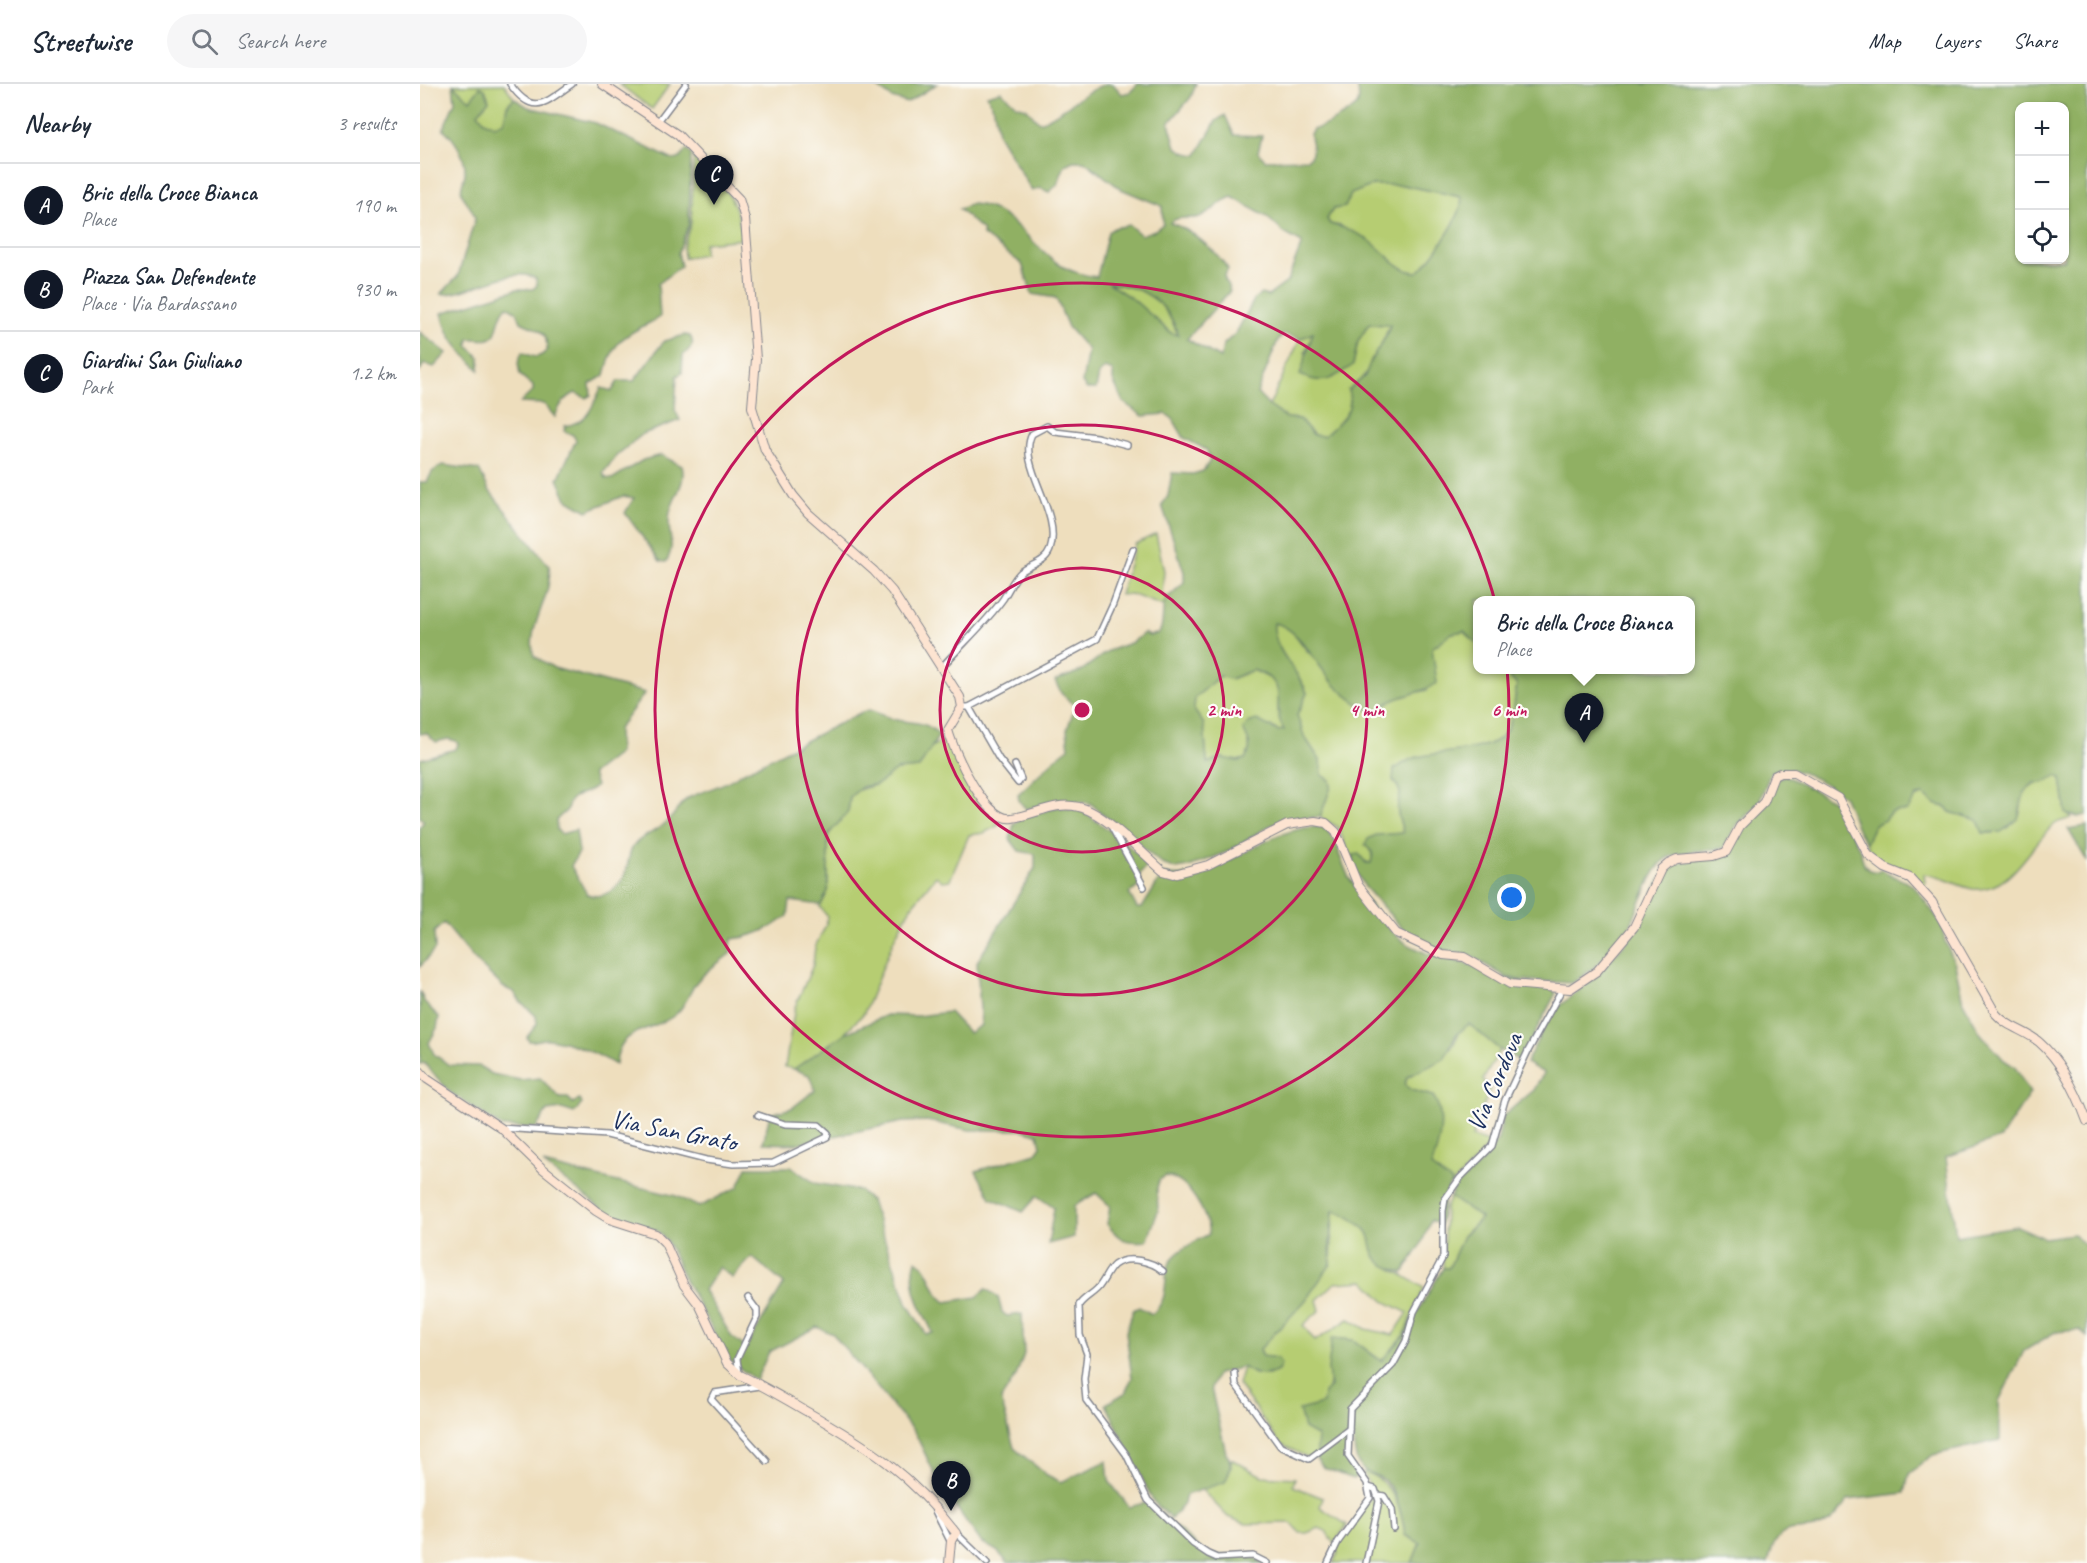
<!DOCTYPE html>
<meta charset="utf-8">
<style>
:root{--surface:#fff;--page:#f6f6f7;--text:#1f2937;--muted:#747a83;--line:#e0e1e3;--accent:#111827}
body{margin:0;font-family:Caveat,sans-serif;background:var(--page);color:var(--text)}
.controls{position:absolute;right:18px;top:18px;display:grid;overflow:hidden;border-radius:12px;box-shadow:0 2px 4px #0004}
.controls button{width:54px;height:54px;display:grid;place-items:center;padding:0;border:0;border-bottom:2px solid var(--line);background:var(--surface);color:var(--text);font:30px sans-serif}
.you{position:absolute;left:1092px;top:814px;width:21px;height:21px;margin:-15px;border:4px solid #fff;border-radius:50%;background:#1a73e8;box-shadow:0 0 0 9px #1a73e833}
.badge{display:grid;place-items:center;width:39px;height:39px;border-radius:50%;background:var(--accent);color:#fff;font-size:20px;font-weight:700}
.pin{position:absolute;translate:-50% -50px;filter:drop-shadow(0 2px 3px #0008)}
.pin::after{content:'';position:absolute;top:32px;width:21px;height:18px;background:inherit;clip-path:polygon(0 0,100% 0,50% 100%)}
.popup{position:absolute;left:1053px;top:512px;width:222px;height:78px;box-sizing:border-box;display:grid;place-content:center;border-radius:12px;background:var(--surface);filter:drop-shadow(0 2px 4px #0005);font-size:20px;white-space:nowrap;color:var(--muted)}
.popup b{font-size:22px;color:var(--text)}
.popup::after{content:'';position:absolute;left:50%;top:100%;margin-left:-12px;border:12px solid transparent;border-top-color:var(--surface)}
.list{margin:0;padding:0;list-style:none}
h2{display:flex;justify-content:space-between;align-items:center;height:78px;margin:0;padding:0 24px;font-size:26px}
h2 small{font-size:20px;font-weight:400;color:var(--muted)}
.list li{display:grid;grid-template-columns:39px 1fr auto;gap:18px;align-items:center;box-sizing:border-box;height:84px;padding:0 24px;border-top:2px solid var(--line)}
.list b{display:block;font-size:22px;white-space:nowrap}
.list p{margin:0;font-size:20px;white-space:nowrap;color:var(--muted)}
.list em{font-size:20px;font-style:normal;color:var(--muted)}
.icon{flex:none;width:33px;height:33px;fill:none;stroke:currentColor;stroke-width:2;stroke-linecap:round;stroke-linejoin:round}
.map{position:relative;flex:none;width:1667px;height:1479px;overflow:hidden}
header{display:flex;align-items:center;gap:36px;box-sizing:border-box;height:84px;padding:0 30px;background:var(--surface);border-bottom:2px solid var(--line)}
header strong{font-size:28px}
nav{display:flex;gap:33px;margin-inline-start:auto;font-size:21px}
.search{width:420px;height:54px;background:var(--page);display:flex;align-items:center;gap:15px;box-sizing:border-box;padding:0 21px;border-radius:33px;color:var(--muted);font-size:22px}
main{display:flex}
aside{flex:1;background:var(--surface)}
.map>svg:first-child{display:block}
.green{fill:#b6cd72;stroke:#687e68;stroke-width:1.5;fill-rule:evenodd}
.forest{fill:#90b064;stroke:#567061;stroke-width:1.5;fill-rule:evenodd}
.lines{fill:none;stroke-linecap:round;stroke-linejoin:round}
.street-casing{stroke:#84868e;stroke-width:8}
.secondary-casing{stroke:#84868e;stroke-width:10}
.street{stroke:#fff;stroke-width:5}
.secondary{stroke:#fde4d1;stroke-width:8}
.ring{fill:none;stroke:#c2185b;stroke-width:3}
.labels{text-anchor:middle;stroke-width:4.5;stroke-linejoin:round;paint-order:stroke}
.street-label{font-size:26px;fill:#1b2f5e;stroke:#fdfcf7}
.centre{fill:#c2185b;stroke:#fdfcf7;stroke-width:3}
.ring-label{font-size:18px;text-anchor:middle;font-weight:bold;fill:#c2185b;stroke:#fdfcf7;stroke-width:4.5;stroke-linejoin:round;paint-order:stroke}
</style>
<header>
<strong>Streetwise</strong>
<div class="search"><svg class="icon" aria-label="search" viewBox="0 0 24 24"><circle cx="10" cy="10" r="6"/><path d="M15 15l6 6"/></svg>Search here</div>
<nav><a>Map</a><a>Layers</a><a>Share</a></nav>
</header>
<main>
<aside>
<h2>Nearby<small>3 results</small></h2>
<ul class="list">
<li><span class="badge">A</span><div><b>Bric della Croce Bianca</b><p>Place</p></div><em>190 m</em></li>
<li><span class="badge">B</span><div><b>Piazza San Defendente</b><p>Place · Via Bardassano</p></div><em>930 m</em></li>
<li><span class="badge">C</span><div><b>Giardini San Giuliano</b><p>Park</p></div><em>1.2 km</em></li>
</ul>
</aside>
<div class="map">
<svg width="1667" height="1479" viewBox="0 0 1667 1479">
<rect width="100%" height="100%" fill="#fdfcf7"/>
<filter id="ink" filterUnits="userSpaceOnUse"><feTurbulence type="fractalNoise" baseFrequency=".0167" numOctaves="2"/><feDisplacementMap in="SourceGraphic" scale="12" xChannelSelector="R" yChannelSelector="G"/><feConvolveMatrix kernelMatrix="1 2 1 2 8 2 1 2 1" color-interpolation-filters="sRGB"/></filter>
<filter id="wash" filterUnits="userSpaceOnUse"><feTurbulence type="fractalNoise" baseFrequency=".008" numOctaves="4" result="noise"/><feDisplacementMap in="SourceGraphic" scale="24" xChannelSelector="R" yChannelSelector="G"/><feGaussianBlur stdDeviation="1.35" result="paint"/><feColorMatrix in="noise" values="0 0 0 0 0 0 0 0 0 0 0 0 0 0 0 0 0 1.4 0 .05"/><feComposite in="paint" operator="in"/></filter>
<g filter="url(#wash)">
<rect width="100%" height="100%" fill="#eedebd"/>
<g class="green">
<path d="M84,0l10,14 -7,7 -3,17 -10,4 -10,-5 -7,-8 7,-10 -19,-5 -12,-13z"/>
<path d="M199,0h51l-18,25z"/>
<path d="M274,73c29,30 44,38 48,82l-38,4v11l-20,4 -1,-11 8,-24z"/>
<path d="M953,101h30l58,12c5,16 -30,63 -43,75l-11,-1 -66,-45 -11,-2 -3,-5 6,-10 12,-2 6,-13z"/>
<path d="M687,199c40,5 56,14 71,52l-7,-2 -37,-33z"/>
<path d="M949,240l21,1c-6,14 -24,57 -38,61l-3,27 -24,24 -11,-2 -15,-16 -12,-1 -18,-12 31,-67 14,-7 -9,21 48,12 5,-24z"/>
<path d="M736,450l8,37 -2,23 6,3 -5,9 -32,-12 -11,1 15,-51z"/>
<path d="M853,539l12,2 9,8 13,18 68,63 17,-15 35,-9 5,-42 20,-15 12,-2 13,13 1,26h25l14,15c-3,15 -3,38 -14,50 -15,17 -56,16 -76,21 -12,2 -25,17 -34,24 14,17 2,18 5,33 1,7 4,13 5,20l-21,3 -16,9 7,8 -2,11 -18,-9 -1,6 -14,-34 -18,-10 11,-30 -1,-7 -8,-5 -2,-15 -16,-24 -7,-21 10,-22c-9,-24 -34,-42 -34,-70z"/>
<path d="M833,586l20,10 6,10 -1,23 7,17 -7,1 -7,-5 -28,3c6,12 10,18 2,30l-7,2 -16,-3 -15,5 -3,-39 -11,-14 2,-12 25,-22 11,3z"/>
<path d="M526,656l33,63 16,15 4,7 -15,8 -15,2 -19,45 -8,1 -6,-5 -25,31 -16,30 -31,76 -20,21 -50,35 -9,-2 10,-60 18,-42 2,-18 11,-22 1,-9 -7,-9 8,-16v-56l20,-23 2,-14 5,-7 23,-7 18,-14 23,-2 11,-21z"/>
<path d="M1636,692l5,2 5,36 6,3c-6,4 -12,3 -17,7 -26,21 -42,68 -82,65 -14,-2 -30,-13 -49,-15l1,9 -3,3c-18,-18 -46,-18 -56,-43l8,-18 11,-5 3,-5c4,-4 30,-19 36,-20l11,9 11,3 4,5 28,8 5,13c14,2 30,-5 36,-18 3,-7 1,-15 5,-23 3,-6 26,-15 32,-16z"/>
<path d="M1049,940l31,26 -17,30 7,9 -18,48 20,6 -40,42 -21,-18 8,-33 -6,-38 -23,-6 -5,-5 2,-8c14,-8 28,-11 40,-24 10,-9 8,-22 22,-29z"/>
<path d="M1030,1113l31,21 -18,18 -14,32h-6l2,-59z"/>
<path d="M913,1127c12,1 34,12 38,24 4,11 1,17 9,26 3,4 36,21 44,27l-21,49 -21,24 -29,-21 -21,-2c-1,23 0,46 -9,66l-23,6 18,27 -1,17 -8,4 -29,-14 -42,-60 5,-17 11,7 16,1 -10,-26 71,-85zM945,1197l19,20 24,12 -15,22 -27,-6 -17,-10 -34,22 -12,-16 17,-15 -3,-10 18,-17z"/>
<path d="M811,1375l31,17 33,2 -2,8 30,12 -3,9 27,18 -13,19 -8,-13 -7,-3 -12,5h-7l-9,-10 -45,1 -18,-7 -27,-28 24,-7 6,-15z"/>
<path d="M945,1388c28,10 36,35 40,63l15,8 -8,20h-79l5,-10 -2,-5 35,-49 1,-9 -9,-16z"/>
</g>
<g class="forest">
<path d="M453,0h64l-30,19 -15,-5z"/>
<path d="M686,0h7l9,10 8,-2 8,-8h58l-5,13 -22,26 7,24 10,6 11,2 19,-34 9,-6 9,20 28,1 -4,16 7,8 42,-1c10,-7 3,-15 3,-25l3,-5c7,0 43,-19 45,-26 2,-5 0,-13 -1,-19h730v731l-9,2 -12,-3 -5,-36 -5,-2 -13,7h-9l-10,9 -6,27 -17,13 -18,1 -5,-13 -28,-8 -4,-5 -11,-3 -11,-9 -7,1 -10,15c-10,1 -17,-2 -22,9l-11,5 -8,18 -8,-12 -14,-34c-18,-14 -52,-36 -73,-25l-13,32 -22,22 -12,22c-17,3 -40,2 -55,9 -20,10 -30,57 -43,76 -14,20 -33,37 -54,50l-52,-3 -14,-3 -33,-20 -38,-9 -25,-11 -45,-50 -9,-16 -3,-16 6,-1 7,9h5l2,-10 -8,-8 3,-6 8,-4 27,-2c-1,-7 -4,-13 -5,-20 -3,-15 9,-16 -5,-33l1,-11c7,-3 13,-9 20,-11 22,-7 74,-5 89,-23 11,-13 11,-34 14,-50l-14,-15h187v-70h-212l-1,44 -13,-13 -12,2 -20,15 5,35c-22,15 -42,9 -62,31 -13,-7 -27,-16 -38,-27 -19,-18 -37,-60 -63,-64 -2,28 24,46 33,70l-10,22 7,21 16,24 2,15 8,5 1,7 -11,30 -24,1 -27,8 -40,25 -40,16 -12,2 -15,-5 -72,-61 -30,-3 -34,9 -7,-8 -1,-7c18,-15 32,-33 51,-46l-2,-18 8,-24 -14,-13 -6,-12 26,-10 27,-20 25,-9 11,-9 5,3 10,-3c6,-11 2,-18 5,-29 3,-9 14,-14 20,-22v-10l-22,-67 6,-9 4,-23 21,1 10,-3 7,-10 -3,-11 -23,-12 -11,-19 -7,-5 -23,2 -20,-14 -10,-22v-9l-8,-3 -6,6 -3,15h-9l-5,-6 6,-33 -20,-23 -12,-29 -24,-4 -10,-30 -39,-29 -1,-5 -23,-21 13,-5c38,2 59,42 88,61 9,6 26,11 37,12l11,-45 6,-4 15,-3 12,10 14,-5 8,-6 -1,-18 -41,-17 -37,-28h-11l-8,4 -8,20 -8,7 -9,-4 -8,3 -34,-57 -4,-25 -7,-14 14,-4 15,14 10,3 13,14c24,-8 41,-30 67,-38zM1600,22h44v154h-44zM953,101h30l58,12c5,16 -30,63 -43,75 -17,2 -35,-22 -48,-31 -12,-8 -27,-14 -40,-17l-3,-5 6,-10 12,-2 6,-13zM812,113l35,20 17,16 18,10 -15,39 -19,14 -7,-2 -6,4 -19,35 -12,11 -4,14 -33,-19 43,-48 -6,-14 4,-8c-11,-17 -39,-42 -58,-46 9,-9 22,-2 33,-7 11,-5 16,-15 29,-19zM688,199c34,3 60,18 70,52l-7,-2 -37,-33zM949,240l21,1 -3,10 -16,25 -6,16 -17,14c8,22 -9,32 -24,46l-10,-1 -15,-16 -12,-1 -18,-12 -12,-13 21,-53 6,-6 16,5 13,-6 -13,42c25,11 31,5 53,-10l5,-24zM833,586c42,14 15,35 31,60l-6,1 -21,-11 -9,3 -5,6c6,12 10,19 2,30l-7,2 -16,-3 -15,5 -3,-39 -10,-14 1,-12 24,-22 11,3z"/>
<path d="M33,1l17,15 10,-13 5,2 4,11 -11,13 6,8 10,5 10,-4 3,-16 7,-8 14,9 68,16 77,37 6,-1 7,-9 5,4 -2,70 -11,29 3,13 -23,18 2,33c-32,19 -46,17 -55,58l-15,9 1,11 -5,3 -11,-5c-11,6 -16,13 -20,24l-11,-13 -24,-1 13,-12v-5l-13,-11 -2,-12 4,-11c10,5 17,8 25,-2 0,-23 -10,-19 -26,-28l-4,-10 -10,-6c-11,10 -7,30 -18,33 -6,2 -13,-1 -20,0l-1,6 12,13 -1,12c-19,-21 -30,-27 -37,-57l75,-24h16l4,-4 -1,-6c-21,-16 -68,17 -95,15l17,-18 17,-57c-1,-9 -9,-16 -13,-25 -3,-9 4,-15 3,-24 0,-15 -11,-32 -22,-41l12,-27z"/>
<path d="M0,248l27,21 -13,14 -10,-3 -4,7z"/>
<path d="M265,251l5,1c6,9 0,13 -7,19l-1,18 -5,3 -2,34 5,10 -37,14 -26,21 -14,18 3,5 6,1 31,-19 18,-5 21,11c5,16 -8,30 -12,46 -5,21 8,30 -4,50l-6,-1 -35,-48 9,-15 -11,-2 -36,15 -20,-12 -9,-20 18,-39 -3,-5 -9,-4 1,-5c24,-4 27,-19 36,-38l11,3 6,-10h16l30,-40z"/>
<path d="M22,381l37,5 10,20 60,76c5,30 -24,61 -15,90l20,12 91,25 -27,36 1,24 -27,21 4,12c-12,11 -26,5 -29,24l-11,10 1,10 4,4 15,-4 3,22 -8,14 16,28c18,7 36,-8 40,-27 3,-10 1,-16 10,-25 9,-8 22,-12 31,-21 8,-7 11,-18 22,-24 17,-8 35,-11 50,-23l122,-62 7,-2c8,2 16,7 24,9 17,5 32,0 46,16l-20,33 -23,2 -18,14 -16,3 -12,10 -2,15 -20,23v56l-7,14 -31,-4 -2,15c-17,13 -34,21 -56,23l-2,15c-12,9 -26,18 -35,30 -6,10 -11,24 -20,31 -21,17 -58,11 -59,50 -20,-12 -44,-23 -68,-26 -6,-1 -12,3 -19,2l-2,-4 10,-13 -1,-8 -16,-15 -6,-9 -11,-5 -30,-29 -29,-35 -10,9 1,17 -15,18v-140l4,-6 -4,-4v-58l36,-10 2,-5 -2,-3 -8,-2 -12,3 -10,-9 -6,1v-252h7l5,-10z"/>
<path d="M1365,691l51,27 24,48 4,15 5,5 9,2 2,-3 34,17 27,37 4,18 10,23 8,38 18,32 23,26 11,7 15,26 -29,45 -55,19 10,79 61,-10 27,12 29,-4 14,13v90l-7,-7 -25,2 -31,19 -25,50 1,39 -67,15 -24,19 -4,19 -57,7c-5,7 -12,18 -19,22 -29,18 -50,-9 -61,41h-356l8,-20 -15,-8c-1,-12 -7,-35 -13,-45 -17,-28 -35,-1 -39,-52l-6,-2v22l10,19 -3,2 -30,-11 -8,-9 2,-22 -14,-8 -5,-19 24,-6 1,-11 6,-6 -2,-18 4,-31 21,2 28,21 22,-24 40,-69h6l14,-32 18,-18 -31,-21 6,-11 28,-26 14,-21 5,-23 31,-26 10,-17 -18,-10 26,-51 43,-35 38,-43 28,-56 10,-13 59,-14 14,-24 23,-23 10,-25z"/>
<path d="M637,723l24,3 36,26 32,28 -9,10 -1,13 -10,6 8,15h5l21,-34c57,12 102,-51 161,-47l14,17 1,10 10,24 42,53 16,13 19,9 52,14 12,9 61,12 5,5 -36,68 -20,-11 -31,-26 -13,11 -12,24 -37,18 -2,8 6,5 22,6c14,18 6,51 -2,71l21,15 -7,12 -5,31 -9,-5 -11,27 -17,26c-6,-3 -17,-6 -22,-10 -17,-15 -1,-27 -26,-42 -9,-5 -11,-9 -22,-10l-3,31 1,22 -26,37 -45,48 2,7 15,2 4,6 -3,7c-14,7 -23,4 -35,-4l-26,7 -6,14 15,65c7,10 4,18 -1,29l-39,13 -2,8 -13,16 -18,-18 -47,-97 19,-11 7,-15 -6,-46 7,-22 6,-3 13,7c22,-19 7,-39 21,-56 9,-11 24,-17 36,-24 -2,-21 -20,-54 -43,-58l-7,4 -2,8 1,23 -11,30c-21,2 -27,0 -40,-17l3,-18 -14,-13 -22,13v31l-26,7 6,-36 -17,-12 -14,16 -32,-14 -15,-27 60,-18 5,-7 -3,-12 -16,-4h-52l-43,-9 -24,1 -108,22 -32,-1 7,-29 22,-6 23,-18 -6,-15 -15,-6 50,-35 43,-19 31,1 31,-4 20,21 12,-8 -4,-63 58,-94v-14l-16,-3 -9,-12 4,-15 8,-6z"/>
<path d="M1667,742v35l-19,-32z"/>
<path d="M0,907l5,12 14,14 -2,11 -8,15 5,11 15,11 30,1 13,8 28,6 20,-2 20,20h8l5,5 7,-3 2,4 -8,9 -12,-4 -15,2 -11,17 -34,-1 -52,-35 -26,-29 -4,1z"/>
<path d="M123,1080l133,32 23,11 39,-20 9,-20h44l24,16 45,8 11,10 37,104 18,29 7,-1c-11,-24 -26,-46 -17,-73 17,9 15,32 30,42l31,-5 9,-8 12,8 4,15 5,4 15,-2 2,40 -8,22 -15,23 13,49 33,27 14,7 46,-21 2,20 20,26 19,-5 59,53 46,2 12,6h-257l-11,-12 -16,-9 -41,-57 -25,-52 -82,-99 -16,-7 -48,25 -13,28 -26,-19 -44,-79 -19,-41 -9,-10 -49,-17zM332,1173l32,27 -38,64 -15,-12 -27,-46 15,-23 13,11z"/>
</g>
</g>
<g filter="url(#ink)">
<g class="lines">
<g class="street-casing">
<g id="street">
<path d="M90,0c23,33 35,19 62,0"/>
<path d="M239,36l27,-36"/>
<path d="M521,584c20,-23 44,-44 62,-69 6,-9 10,-20 18,-27 10,-8 24,-9 29,-22 13,-37 -34,-85 -18,-116l15,-8 8,6 42,5 30,8"/>
<path d="M542,623h7l128,-68 16,-35 20,-55"/>
<path d="M549,623l30,52 19,24 3,-4 -6,-14"/>
<path d="M692,744l32,59"/>
<path d="M81,1044l106,7 99,25 27,4 40,-1 54,-26 1,-4 -9,-8 -34,-1 -27,-9"/>
<path d="M743,1187c-11,-10 -36,-16 -49,-6 -7,6 -10,17 -17,24 -6,6 -13,9 -18,16l1,30 7,19 -3,25 2,21 40,54 22,46 45,44 15,10 9,4 36,-2 14,7"/>
<path d="M319,1289l-2,-14 20,-42v-7l-9,-12"/>
<path d="M815,1289l1,12 44,61 29,13 40,-30"/>
<path d="M340,1302l-46,7 -3,6 56,62"/>
<path d="M959,1411l5,1 8,13 2,20"/>
<path d="M515,1427l16,32"/>
<path d="M536,1449l31,30"/>
<path d="M908,1479l10,-21 32,-44 -3,-15 -19,-27 2,-47 43,-44 13,-24 8,-29 29,-55v-46l2,-12 15,-21 32,-32 13,-46 23,-49 34,-62"/>
<path d="M946,1479l13,-62 -4,-12 -7,-2"/>
</g>
</g>
<g class="secondary-casing">
<g id="secondary">
<path d="M182,0l76,51 61,64 6,20 11,140 -4,48 13,43 28,45 15,18 66,58 18,20 68,106 2,10 -14,23c6,22 38,93 64,88 24,-3 42,-17 67,-11 25,5 64,47 84,64l11,3 34,-9 79,-40 28,-4 11,2 10,9 22,53 38,48 47,22 21,2 46,27 60,5 27,-18 37,-44 27,-58 7,-6 9,-4 37,-3 12,-4 14,-26 24,-24 10,-26 6,-3h14l44,25 30,57 17,13 25,10 22,24 64,112c12,14 29,16 43,28 22,19 38,52 48,79"/>
<path d="M0,987l7,8 74,49 41,40 54,43 13,8 47,15 9,9 19,42 16,21 27,57 13,12c22,10 43,23 64,35 64,36 107,64 152,123l-5,8 -2,22"/>
</g>
</g>
<use href="#street" class="street"/>
<use href="#secondary" class="secondary"/>
</g>
</g>
<g class="ring">
<circle cx="662" cy="626" r="142"/>
<circle cx="662" cy="626" r="285"/>
<circle cx="662" cy="626" r="427"/>
</g>
<g class="labels">
<g class="street-label">
<text transform="translate(1074 998) rotate(-67)" y="9">Via Cordova</text>
<text transform="translate(254 1046) rotate(11)" y="9">Via San Grato</text>
</g>
</g>
<circle cx="662" cy="626" r="9" class="centre"/>
<g class="ring-label">
<text x="804" y="632">2 min</text>
<text x="947" y="632">4 min</text>
<text x="1089" y="632">6 min</text>
</g>
</svg>
<div class="controls">
<button>+</button>
<button>−</button>
<button><svg class="icon" aria-label="locate" viewBox="0 0 24 24"><circle cx="12" cy="12" r="6"/><path d="M12 2v4M12 18v4M2 12h4M18 12h4"/></svg></button>
</div>
<div class="you"></div>
<div class="pin badge" style="left:1164px;top:659px">A</div>
<div class="popup"><b>Bric della Croce Bianca</b>Place</div>
<div class="pin badge" style="left:531px;top:1427px">B</div>
<div class="pin badge" style="left:294px;top:121px">C</div>
</div>
</main>
